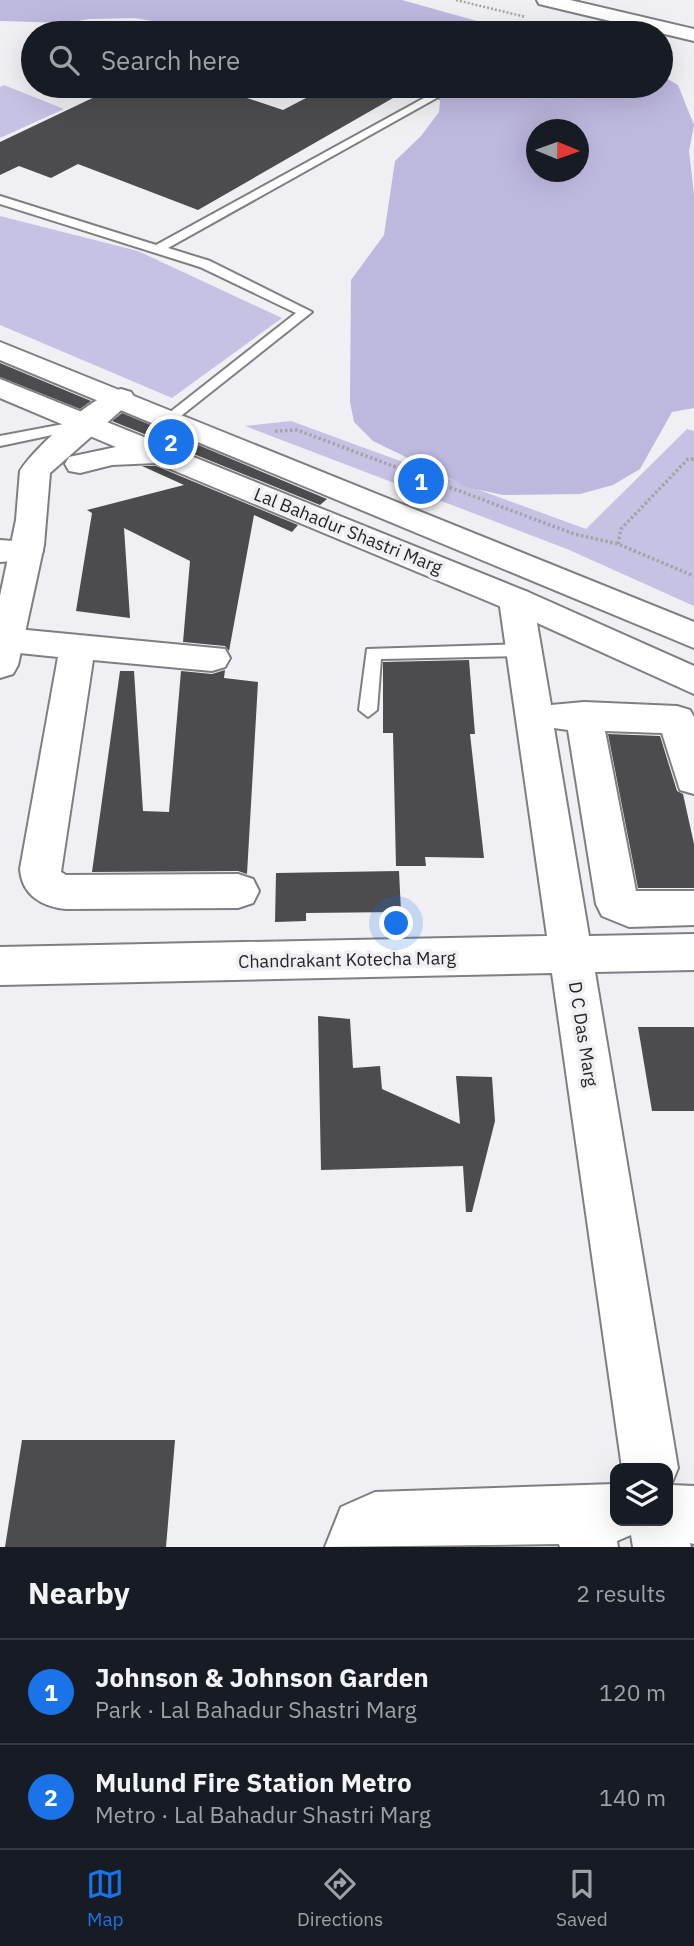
<!DOCTYPE html>
<meta charset="utf-8">
<style>
:root{--surface:#171b24;--page:#20242c;--text:#f1f3f6;--muted:#9ea1a6;--line:#363941;--accent:#1a73e8}
body{margin:0;font-family:"IBM Plex Sans",sans-serif;background:var(--page);color:var(--text)}
.controls{position:absolute;right:21px;bottom:21px;display:grid;overflow:hidden;border-radius:14px;box-shadow:0 7px 28px #0002}
.controls button{width:63px;height:63px;display:grid;place-items:center;padding:0;border:0;border-bottom:2px solid var(--line);background:var(--surface);color:var(--text);font:35px sans-serif}
.compass{position:absolute;left:526px;top:119px;width:63px;height:63px;border-radius:50%;background:var(--surface);box-shadow:0 7px 28px #0002;rotate:91deg}
.you{position:absolute;left:397px;top:924px;width:24px;height:24px;margin:-18px;border:5px solid #fff;border-radius:50%;background:#1a73e8;box-shadow:0 0 0 10px #1a73e833}
.badge{display:grid;place-items:center;width:46px;height:46px;border-radius:50%;background:var(--accent);color:#fff;font-size:23px;font-weight:700}
.pin{position:absolute;translate:-50% -50%;border:4px solid #fff;box-shadow:0 2px 7px #0006}
.list{margin:0;padding:0;list-style:none}
h2{display:flex;justify-content:space-between;align-items:center;height:91px;margin:0;padding:0 28px;font-size:30px}
h2 small{font-size:23px;font-weight:400;color:var(--muted)}
.list li{display:grid;grid-template-columns:46px 1fr auto;gap:21px;align-items:center;box-sizing:border-box;height:105px;padding:0 28px;border-top:2px solid var(--line)}
.list b{display:block;font-size:26px;white-space:nowrap}
.list p{margin:0;font-size:23px;white-space:nowrap;color:var(--muted)}
.list em{font-size:23px;font-style:normal;color:var(--muted)}
.icon{flex:none;width:38px;height:38px;fill:none;stroke:currentColor;stroke-width:2;stroke-linecap:round;stroke-linejoin:round}
.map{position:relative;flex:none;width:694px;height:1547px;overflow:hidden}
.search{position:absolute;background:var(--surface);box-shadow:0 7px 28px #0002;left:21px;right:21px;top:21px;height:77px;display:flex;align-items:center;gap:18px;box-sizing:border-box;padding:0 24px;border-radius:38px;color:var(--muted);font-size:26px}
.sheet{height:301px;background:var(--surface)}
nav{display:flex;justify-content:space-around;align-items:center;box-sizing:border-box;height:98px;border-top:2px solid var(--line);background:var(--surface);font-size:19px;color:var(--muted)}
nav a{display:grid;justify-items:center;gap:4px}
nav .on{color:var(--accent)}
.map>svg:first-child{display:block}
.green{fill:#c6c2e4}
.forest{fill:#bdb8de;fill-rule:evenodd}
.building{fill:#4c4b4e}
.lines{fill:none;stroke-linecap:round;stroke-linejoin:round}
.service-casing{stroke:#7f7f82;stroke-width:4}
.minor-casing{stroke:#7f7f82;stroke-width:4}
.tertiary-casing{stroke:#7f7f82;stroke-width:4}
.primary-casing{stroke:#7f7f82;stroke-width:4}
.path-far1{stroke:#a4a3a7;stroke-width:2.5;stroke-dasharray:2 2;stroke-linecap:butt}
.path{stroke:#a4a3a7;stroke-width:3.5;stroke-dasharray:2.5 2.5;stroke-linecap:butt}
.service{fill:#fff;fill-rule:evenodd}
.minor{fill:#fff;fill-rule:evenodd}
.tertiary{fill:#fff;fill-rule:evenodd}
.primary{fill:#fff;fill-rule:evenodd}
.labels{text-anchor:middle;stroke-width:7;stroke-linejoin:round;paint-order:stroke}
.street-label{font-size:18px;fill:#252527;stroke:#f0eff3}
</style>
<div class="map">
<svg width="694" height="1547" viewBox="0 0 694 1547">
<rect width="100%" height="100%" fill="#f0eff3"/>
<g class="green">
<path d="M4,85l60,24 -64,29v-51z"/>
<path d="M0,216l138,35 144,67 -110,80 -172,-73z"/>
<path d="M291,421l295,108 101,-100 7,2v175l-127,-57 -322,-123z"/>
</g>
<g class="forest">
<path d="M0,0h402l118,33h-300l-85,-15 -46,1 -22,4 -67,-2z"/>
<path d="M661,75l17,10 16,40 -5,26 5,43v214l-22,4 -32,57 -27,16 -33,9 -77,1 -36,-8 -94,-46 -19,-19 -4,-20 1,-122 33,-45 11,-74 26,-25 18,-24 1,-11 -19,-15h240zM536,130h42v42h-42z"/>
</g>
<g class="building">
<path d="M84,86h127l72,24 46,-24h85l-216,124 -120,-46 -27,14 -32,-12 -19,9v-33l103,-49z"/>
<path d="M0,363l91,38 -11,8 -80,-32z"/>
<path d="M122,413l205,86 -7,6 -208,-84z"/>
<path d="M142,466h14l142,59 -6,7 -38,-17 -25,136 -4,-5 -42,-4 7,-81 -66,-33 6,90 -54,-7 16,-98 -5,-3 97,-25z"/>
<path d="M469,660l6,74h-5l14,124 -59,-1 1,9h-30l-3,-133h-10v-71z"/>
<path d="M225,670l-1,8 34,4 -11,192 -9,-3 -146,1 28,-201h14l9,140 26,1 12,-141 31,3z"/>
<path d="M608,734l52,2 17,55 6,3 11,50v44h-56z"/>
<path d="M399,871l2,41 -95,1v8l-31,1 1,-49z"/>
<path d="M318,1016l32,3 3,49 27,-2 2,23 78,35 -4,-48 36,1 3,44 -23,91h-6l-3,-46 -142,4z"/>
<path d="M638,1027h56v84h-42z"/>
<path d="M22,1440h153l-9,107h-161z"/>
</g>
<g class="lines">
<g class="service-casing">
<g id="service">
<path d="M446,86h12l-290,162 42,13 102,51 -140,111 -5,1 -7,-4 136,-107 -96,-46 -200,-63v-8l156,49z"/>
<path d="M85,420l7,4 -2,3 -90,19v-10z"/>
<path d="M524,644l9,6 -9,6 -143,3 -4,51 -9,7 -9,-7 8,-61z"/>
</g>
</g>
<g class="minor-casing">
<g id="minor">
<path d="M537,0h33l124,29v12l-155,-37z"/>
<path d="M0,540l39,3 4,8 -4,8 -39,3z"/>
<path d="M516,588l12,4 5,8 18,105 33,-3 93,4 13,4 4,7v77l-14,-4 -18,-57 -57,-2 31,160h58v34l-65,2 -27,-11 -6,-12 -28,-174 -14,-2 35,208 105,-2v36l-99,2 83,496 -7,17 23,1v58l-4,-1 1,4h-58l-2,-12 -14,6 1,6h-58l-1,-3 -234,3 16,-40 34,-15 240,-8v37h53v-53h-46l-70,-495 -552,12v-38l547,-11 -48,-336 5,-8z"/>
<path d="M6,628l219,21 5,9 -5,9 -13,4 -119,-11 -32,212 5,3 172,-1 15,5 6,12 -6,12 -15,5 -172,1c-24,-2 -44,-14 -46,-40l38,-212 -58,-6v-22z"/>
</g>
</g>
<g class="tertiary-casing">
<path id="tertiary" d="M121,389l10,3 4,6 -85,75 -6,72 -26,120 -5,9 -13,4v-82l16,-76 4,-49c16,-25 72,-75 101,-82z"/>
</g>
<g class="primary-casing">
<g id="primary">
<path d="M0,342l694,280v26l-694,-288z"/>
<path d="M0,379l528,213 166,74v28l-190,-86 -348,-145 -44,2 -32,8 -11,-2 -4,-7 4,-7 47,-10 -116,-49z"/>
</g>
</g>
<path class="path-far1" d="M456,0l70,17"/>
<g class="path">
<path d="M275,431l22,-1 277,104 44,10 76,32"/>
<path d="M618,544l3,-15 67,-70h6"/>
</g>
<use href="#service" class="service"/>
<use href="#minor" class="minor"/>
<use href="#tertiary" class="tertiary"/>
<use href="#primary" class="primary"/>
</g>
<g class="labels">
<g class="street-label">
<text transform="translate(348 531) rotate(22)" y="6">Lal Bahadur Shastri Marg</text>
<text transform="translate(347 960) rotate(-1)" y="6">Chandrakant Kotecha Marg</text>
<text transform="translate(583 1034) rotate(81)" y="6">D C Das Marg</text>
</g>
</g>
</svg>
<div class="controls">
<button><svg class="icon" aria-label="layers" viewBox="0 0 24 24"><path d="M12 4l9 5-9 5-9-5zM3 14l9 5 9-5"/></svg></button>
</div>
<svg class="compass" viewBox="-18 -18 36 36"><path d="M0-13l5 13h-10z" fill="#e53935"/><path d="M0 13l5-13h-10z" fill="#9ea1a6"/></svg>
<div class="you"></div>
<div class="pin badge" style="left:421px;top:481px">1</div>
<div class="pin badge" style="left:171px;top:442px">2</div>
<div class="search"><svg class="icon" aria-label="search" viewBox="0 0 24 24"><circle cx="10" cy="10" r="6"/><path d="M15 15l6 6"/></svg>Search here</div>
</div>
<section class="sheet">
<h2>Nearby<small>2 results</small></h2>
<ul class="list">
<li><span class="badge">1</span><div><b>Johnson &amp; Johnson Garden</b><p>Park · Lal Bahadur Shastri Marg</p></div><em>120 m</em></li>
<li><span class="badge">2</span><div><b>Mulund Fire Station Metro</b><p>Metro · Lal Bahadur Shastri Marg</p></div><em>140 m</em></li>
</ul>
</section>
<nav>
<a class="on"><svg class="icon" aria-label="map" viewBox="0 0 24 24"><path d="M3 6l6-2 6 2 6-2v14l-6 2-6-2-6 2zM9 4v14M15 6v14"/></svg>Map</a>
<a><svg class="icon" aria-label="directions" viewBox="0 0 24 24"><path d="M12 3l9 9-9 9-9-9zM9 14v-3h6M13 9l2 2-2 2"/></svg>Directions</a>
<a><svg class="icon" aria-label="saved" viewBox="0 0 24 24"><path d="M7 4h10v16l-5-4-5 4z"/></svg>Saved</a>
</nav>
